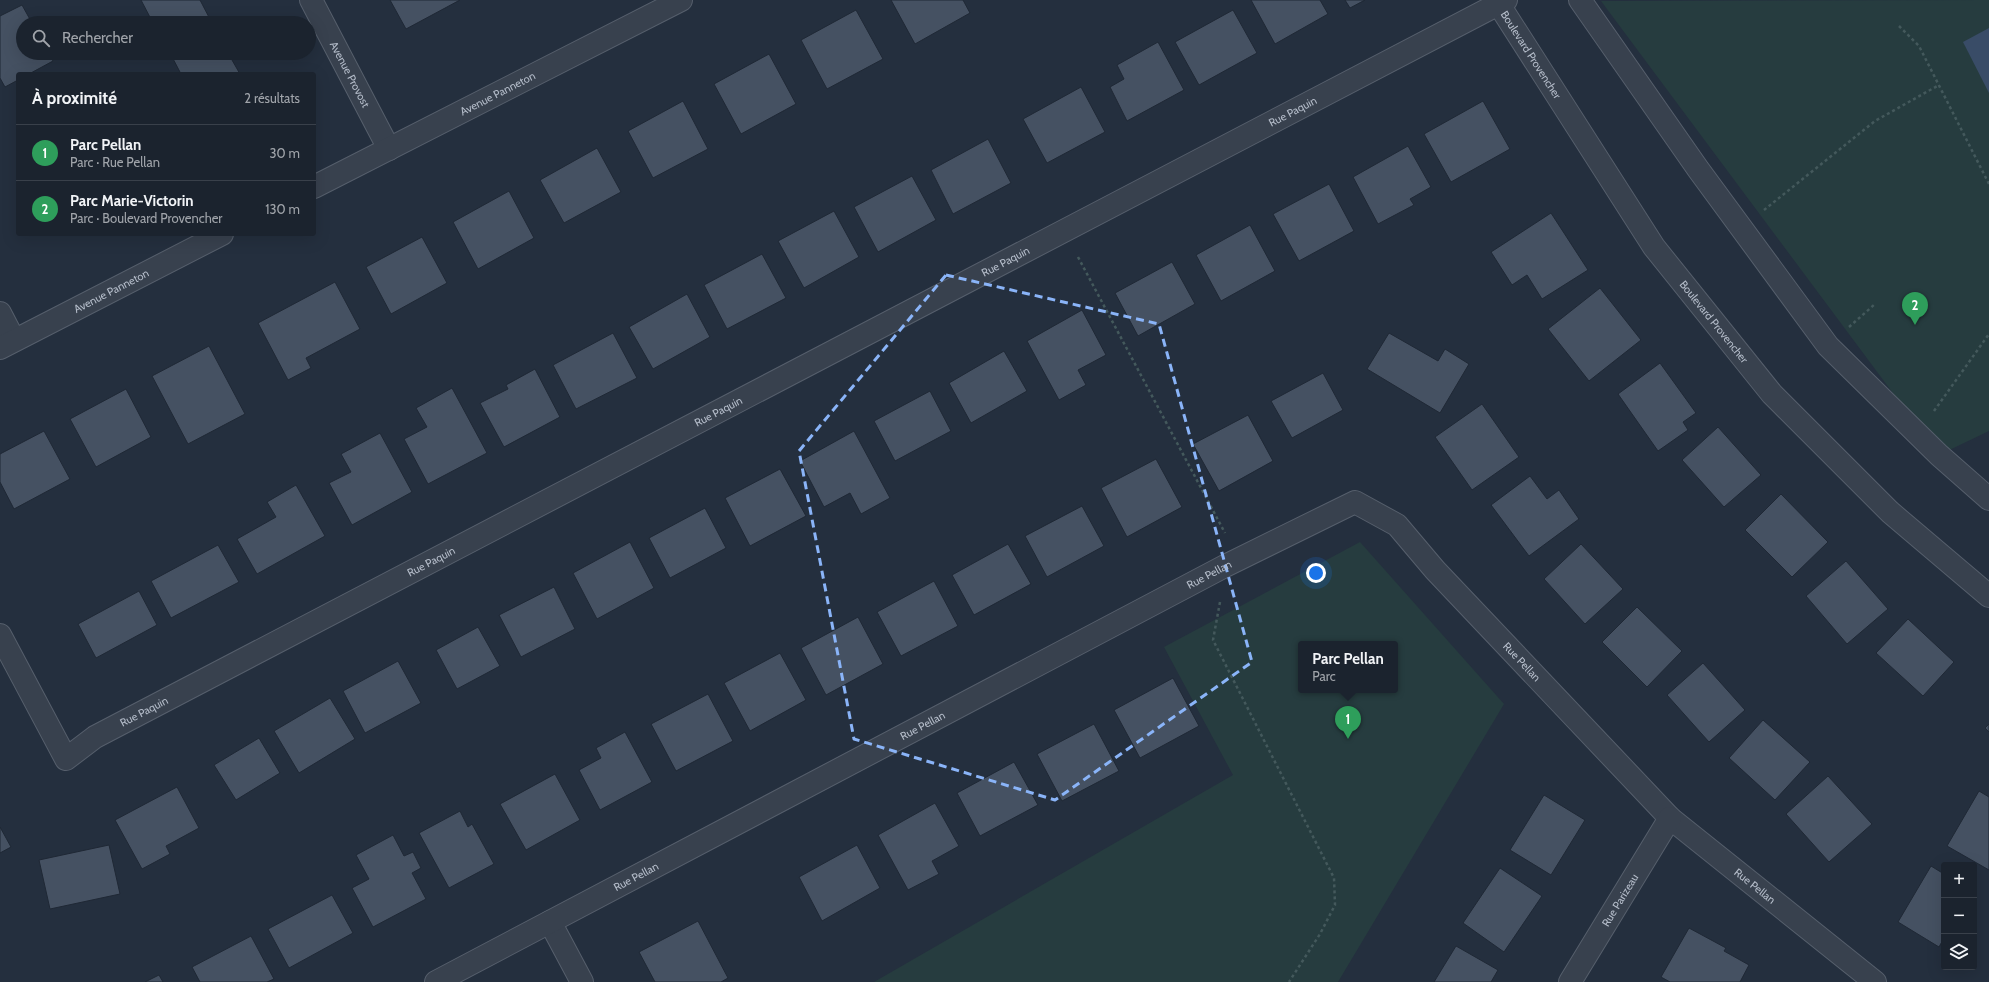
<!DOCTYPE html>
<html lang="fr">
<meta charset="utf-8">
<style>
:root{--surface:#1b232e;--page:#282f3a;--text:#f1f3f6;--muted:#a0a4aa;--line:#39404a;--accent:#8ab4f8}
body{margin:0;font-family:Cabin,sans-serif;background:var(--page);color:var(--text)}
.controls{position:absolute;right:12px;bottom:12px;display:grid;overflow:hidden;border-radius:4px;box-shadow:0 4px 16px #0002}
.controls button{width:36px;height:36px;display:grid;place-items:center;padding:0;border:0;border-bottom:1px solid var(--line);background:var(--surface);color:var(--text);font:20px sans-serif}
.you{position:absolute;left:1316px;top:573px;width:14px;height:14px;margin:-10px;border:3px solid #fff;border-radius:50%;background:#1a73e8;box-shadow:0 0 0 6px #1a73e833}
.badge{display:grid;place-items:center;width:26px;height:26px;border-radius:50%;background:var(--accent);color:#fff;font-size:13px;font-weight:700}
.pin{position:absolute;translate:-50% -33px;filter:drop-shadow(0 1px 2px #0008)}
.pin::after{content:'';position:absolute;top:21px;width:14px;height:12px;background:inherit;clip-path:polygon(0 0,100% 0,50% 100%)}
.popup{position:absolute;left:1298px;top:641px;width:100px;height:52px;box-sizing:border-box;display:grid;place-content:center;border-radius:4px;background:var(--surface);filter:drop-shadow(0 1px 3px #0005);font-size:13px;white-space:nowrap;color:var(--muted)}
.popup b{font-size:15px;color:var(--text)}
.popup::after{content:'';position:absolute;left:50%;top:100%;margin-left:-8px;border:8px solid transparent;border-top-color:var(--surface)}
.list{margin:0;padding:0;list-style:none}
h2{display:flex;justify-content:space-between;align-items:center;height:52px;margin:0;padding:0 16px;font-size:17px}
h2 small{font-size:13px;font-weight:400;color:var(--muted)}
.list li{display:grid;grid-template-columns:26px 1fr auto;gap:12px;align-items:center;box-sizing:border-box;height:56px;padding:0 16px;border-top:1px solid var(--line)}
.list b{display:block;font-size:15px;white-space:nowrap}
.list p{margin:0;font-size:13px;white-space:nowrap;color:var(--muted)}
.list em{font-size:13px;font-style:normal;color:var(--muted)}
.icon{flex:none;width:22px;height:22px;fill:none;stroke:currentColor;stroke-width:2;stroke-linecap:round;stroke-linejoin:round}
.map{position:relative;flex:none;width:1989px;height:982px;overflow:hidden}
.search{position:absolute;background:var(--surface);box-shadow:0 4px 16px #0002;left:16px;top:16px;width:300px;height:44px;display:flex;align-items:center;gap:10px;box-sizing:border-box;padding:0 14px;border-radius:22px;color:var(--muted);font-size:15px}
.panel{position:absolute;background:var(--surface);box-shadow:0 4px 16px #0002;left:16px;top:72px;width:300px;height:164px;border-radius:4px}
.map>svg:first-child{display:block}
.green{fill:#263c3f;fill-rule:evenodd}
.water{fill:#394c67}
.building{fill:#455162;stroke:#1f2835}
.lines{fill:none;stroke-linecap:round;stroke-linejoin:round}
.minor-casing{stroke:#565f6c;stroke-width:24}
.path{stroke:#44595c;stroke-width:2.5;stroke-dasharray:3 3;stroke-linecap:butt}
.minor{stroke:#38414e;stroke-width:22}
.marked{fill:none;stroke:#8ab4f8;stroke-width:3;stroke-dasharray:8 5;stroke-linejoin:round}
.labels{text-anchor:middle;stroke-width:3.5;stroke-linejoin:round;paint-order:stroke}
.street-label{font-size:11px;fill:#b4bcc9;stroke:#1d2633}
</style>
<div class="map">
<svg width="1989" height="982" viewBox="0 0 1989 982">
<rect width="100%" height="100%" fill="#242f3e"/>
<g class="green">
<path d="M1989,0v431l-50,24 -338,-454z"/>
<path d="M1360,542l144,162 -166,278h-464l359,-207 -69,-128zM1301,644h94v46h-94z"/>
</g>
<path class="water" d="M1989,28v65l-26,-51z"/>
<g class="building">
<path d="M141,0h59l12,23h-59z"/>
<path d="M390,0h70l-54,29z"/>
<path d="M891,0h72l7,13 -55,31z"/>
<path d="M1251,0h69l8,14 -53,30z"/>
<path d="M1345,0h20l-15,8z"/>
<path d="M22,5l10,18h-9v30h26l4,8 -24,13h-11v6l-13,7 -5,-9v-62z"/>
<path d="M856,10l27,49 -56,30 -26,-49z"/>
<path d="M1233,10l24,43 -58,32 -24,-43z"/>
<path d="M1158,42l26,48 -57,31 -17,-34 14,-8 -7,-14z"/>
<path d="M170,53h58l12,21h-59z"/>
<path d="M769,54l27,50 -55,30 -27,-50z"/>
<path d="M1081,87l24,45 -58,31 -24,-44z"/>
<path d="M683,101l25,48 -55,29 -25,-47z"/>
<path d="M1483,101l27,48 -59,33 -27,-48z"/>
<path d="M988,139l23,44 -58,31 -22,-44z"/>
<path d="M1408,146l23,41 -21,12 4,6 -36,19 -25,-47z"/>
<path d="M597,148l24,44 -57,31 -24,-43z"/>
<path d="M912,176l24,44 -58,32 -24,-45z"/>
<path d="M1329,184l25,47 -55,30 -26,-47z"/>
<path d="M509,191l25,47 -56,31 -25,-47z"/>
<path d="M834,211l25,46 -55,31 -26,-47z"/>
<path d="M1551,213l37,57 -46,29 -15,-24 -15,10 -21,-33z"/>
<path d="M1250,225l25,46 -54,30 -25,-46z"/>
<path d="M422,237l25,46 -56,31 -25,-47z"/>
<path d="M762,254l24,44 -59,31 -23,-44z"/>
<path d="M1172,262l23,42 -57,32 -23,-43z"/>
<path d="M335,282l25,47 -54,29 5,10 -23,12 -30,-57z"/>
<path d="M1600,288l41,52 -52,41 -41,-52z"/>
<path d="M687,294l23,43 -57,32 -24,-42z"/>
<path d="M1082,310l24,45 -28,15 8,15 -27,15 -32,-59z"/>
<path d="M613,333l24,45 -61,31 -23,-44z"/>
<path d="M1389,333l49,28 7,-12 24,15 -29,49 -73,-44z"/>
<path d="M209,346l36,68 -57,30 -36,-68z"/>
<path d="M1004,351l23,40 -56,32 -22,-40z"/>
<path d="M1660,363l36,50 -13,9 5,8 -30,21 -40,-57z"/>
<path d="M535,369l25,48 -56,30 -24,-44 28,-14 -2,-4z"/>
<path d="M1323,373l20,37 -51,28 -21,-37z"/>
<path d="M452,388l35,65 -59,31 -24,-45 23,-12 -11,-19z"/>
<path d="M126,389l25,48 -55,30 -26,-48z"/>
<path d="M930,391l21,40 -56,30 -21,-40z"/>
<path d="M1482,404l37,53 -47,33 -37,-53z"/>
<path d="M1248,415l25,46 -54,30 -26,-47z"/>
<path d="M1718,427l43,48 -37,32 -42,-47z"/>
<path d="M44,431l26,48 -56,30 -14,-27v-28z"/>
<path d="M854,431l36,67 -29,16 -11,-21 -26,14 -24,-46z"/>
<path d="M380,433l32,59 -60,33 -23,-42 22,-11 -10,-18z"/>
<path d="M1156,459l26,48 -55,30 -26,-49z"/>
<path d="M780,469l26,47 -56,30 -25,-48z"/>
<path d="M1530,476l17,23 12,-9 20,29 -50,37 -38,-51z"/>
<path d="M296,485l29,51 -68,38 -20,-35 39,-22 -9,-15z"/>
<path d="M1781,494l47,48 -36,35 -47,-47z"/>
<path d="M1082,506l22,40 -57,31 -22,-41z"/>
<path d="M705,508l21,40 -56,30 -21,-40z"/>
<path d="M630,542l24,46 -57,31 -24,-46z"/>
<path d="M1008,544l23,40 -57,31 -22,-40z"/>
<path d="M1581,544l42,45 -38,35 -41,-45z"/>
<path d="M218,545l21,37 -68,36 -20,-37z"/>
<path d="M1846,561l42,48 -41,35 -41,-48z"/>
<path d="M934,581l24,45 -57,30 -24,-44z"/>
<path d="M554,587l21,42 -54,28 -22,-42z"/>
<path d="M139,591l18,34 -61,33 -18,-34z"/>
<path d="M1637,607l45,44 -35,36 -45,-45z"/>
<path d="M858,617l25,47 -57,31 -25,-47z"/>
<path d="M1908,619l46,43 -31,34 -47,-43z"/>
<path d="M478,627l22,39 -43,23 -21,-39z"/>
<path d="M780,653l26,47 -56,31 -26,-48z"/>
<path d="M398,661l23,42 -56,30 -22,-42z"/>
<path d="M1703,663l42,47 -36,32 -42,-47z"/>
<path d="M1173,678l26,48 -59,32 -26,-48z"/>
<path d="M708,694l25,47 -57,30 -25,-47z"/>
<path d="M330,698l25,41 -56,34 -25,-42z"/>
<path d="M1763,720l47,42 -35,38 -46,-42z"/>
<path d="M1094,724l25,47 -57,30 -25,-47z"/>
<path d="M1989,724v8l-4,-4z"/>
<path d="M625,732l27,50 -52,28 -21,-40 22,-12 -5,-10z"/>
<path d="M259,738l21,35 -44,27 -22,-35z"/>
<path d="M1014,762l24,43 -58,31 -23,-43z"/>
<path d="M555,774l25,46 -54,30 -26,-46z"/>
<path d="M1828,776l44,48 -43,38 -43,-48z"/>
<path d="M177,787l22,41 -33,18 4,8 -28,15 -27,-49z"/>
<path d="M1979,791l10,6v73l-42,-24z"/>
<path d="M1544,795l41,25 -34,55 -41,-25z"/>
<path d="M935,803l24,43 -27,15 7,13 -31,16 -30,-55z"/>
<path d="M460,811l8,16 4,-3 22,40 -45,24 -30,-55z"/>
<path d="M0,827l11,20 -11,6z"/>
<path d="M393,835l11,21 9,-4 8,16 -9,5 14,26 -53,28 -21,-39 17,-9 -13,-24z"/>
<path d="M109,845l11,49 -70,15 -11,-49z"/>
<path d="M857,845l23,43 -58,33 -23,-44z"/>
<path d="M1931,866l13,8v64l-5,9 -41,-25z"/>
<path d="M1500,868l42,28 -38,56 -41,-29z"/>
<path d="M332,895l21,38 -64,35 -21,-39z"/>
<path d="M698,921l30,57 -7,4h-66l-16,-30z"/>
<path d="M1689,928l37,20 -2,3 25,14 -9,17h-70l-9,-5z"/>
<path d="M251,936l23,43 -7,3h-67l-8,-15z"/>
<path d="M1456,946l42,24 -7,12h-57z"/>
<path d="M159,975l4,7h-18z"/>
</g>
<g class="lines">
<g class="minor-casing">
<g id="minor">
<path id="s1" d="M311,0l78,149"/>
<path id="s2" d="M1496,0l158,247 118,147 118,118 99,84"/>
<path d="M1580,0l118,169 130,177 111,109 50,44"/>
<path id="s3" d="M314,187l367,-187"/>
<path d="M0,313l14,27"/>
<path id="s4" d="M0,348l222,-114"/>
<path id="s5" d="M0,635l66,124 29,-22 1411,-737"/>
<path d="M550,922l32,60"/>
<path id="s6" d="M436,982l789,-416 130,-64 42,23 38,45 235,248 205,164"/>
<path id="s7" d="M1570,982l100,-164"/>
</g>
</g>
<g class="path">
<path d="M1899,26l20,20 70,138"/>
<path d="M1764,210l111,-89 64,-36"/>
<path d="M1078,257l147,276"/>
<path d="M1849,327l26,-23"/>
<path d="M1934,411l55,-77"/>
<path d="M1220,602l-7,38 121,238 1,27 -15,29 -31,48"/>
</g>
<use href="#minor" class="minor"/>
</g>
<path class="marked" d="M946,275l213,49 93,338 -197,138 -201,-61 -55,-288z"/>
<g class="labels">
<g class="street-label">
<text dy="4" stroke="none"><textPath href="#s2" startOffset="65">Boulevard Provencher</textPath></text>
<text dy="4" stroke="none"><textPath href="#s1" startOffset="84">Avenue Provost</textPath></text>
<text dy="4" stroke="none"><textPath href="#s3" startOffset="206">Avenue Panneton</textPath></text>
<text dy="4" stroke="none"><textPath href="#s5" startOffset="1528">Rue Paquin</textPath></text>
<text dy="4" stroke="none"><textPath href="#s5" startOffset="1204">Rue Paquin</textPath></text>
<text dy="4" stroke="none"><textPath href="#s4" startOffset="125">Avenue Panneton</textPath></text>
<text dy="4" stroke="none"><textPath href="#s2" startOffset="389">Boulevard Provencher</textPath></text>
<text dy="4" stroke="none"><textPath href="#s5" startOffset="880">Rue Paquin</textPath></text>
<text dy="4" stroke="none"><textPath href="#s5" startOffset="556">Rue Paquin</textPath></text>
<text dy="4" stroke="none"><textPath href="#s6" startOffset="874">Rue Pellan</textPath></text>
<text dy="4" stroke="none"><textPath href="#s6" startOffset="1270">Rue Pellan</textPath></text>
<text dy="4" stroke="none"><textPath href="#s5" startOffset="232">Rue Paquin</textPath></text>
<text dy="4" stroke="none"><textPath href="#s6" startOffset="550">Rue Pellan</textPath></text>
<text dy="4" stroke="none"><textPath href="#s6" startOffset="226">Rue Pellan</textPath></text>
<text dy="4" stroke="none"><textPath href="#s6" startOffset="1594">Rue Pellan</textPath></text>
<text dy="4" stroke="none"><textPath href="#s7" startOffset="96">Rue Parizeau</textPath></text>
</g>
</g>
</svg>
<div class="controls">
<button>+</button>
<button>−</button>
<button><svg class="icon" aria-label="layers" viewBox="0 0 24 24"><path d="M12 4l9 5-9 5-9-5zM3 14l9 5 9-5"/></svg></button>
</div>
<div class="you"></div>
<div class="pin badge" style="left:1348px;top:739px;background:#2e9e5b">1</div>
<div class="popup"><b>Parc Pellan</b>Parc</div>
<div class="pin badge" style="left:1915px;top:325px;background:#2e9e5b">2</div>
<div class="search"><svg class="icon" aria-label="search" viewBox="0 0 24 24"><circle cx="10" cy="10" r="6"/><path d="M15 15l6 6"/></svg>Rechercher</div>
<section class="panel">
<h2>À proximité<small>2 résultats</small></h2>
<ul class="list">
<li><span class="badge" style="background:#2e9e5b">1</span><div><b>Parc Pellan</b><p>Parc · Rue Pellan</p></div><em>30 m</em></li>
<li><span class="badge" style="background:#2e9e5b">2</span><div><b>Parc Marie-Victorin</b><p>Parc · Boulevard Provencher</p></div><em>130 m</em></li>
</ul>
</section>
</div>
